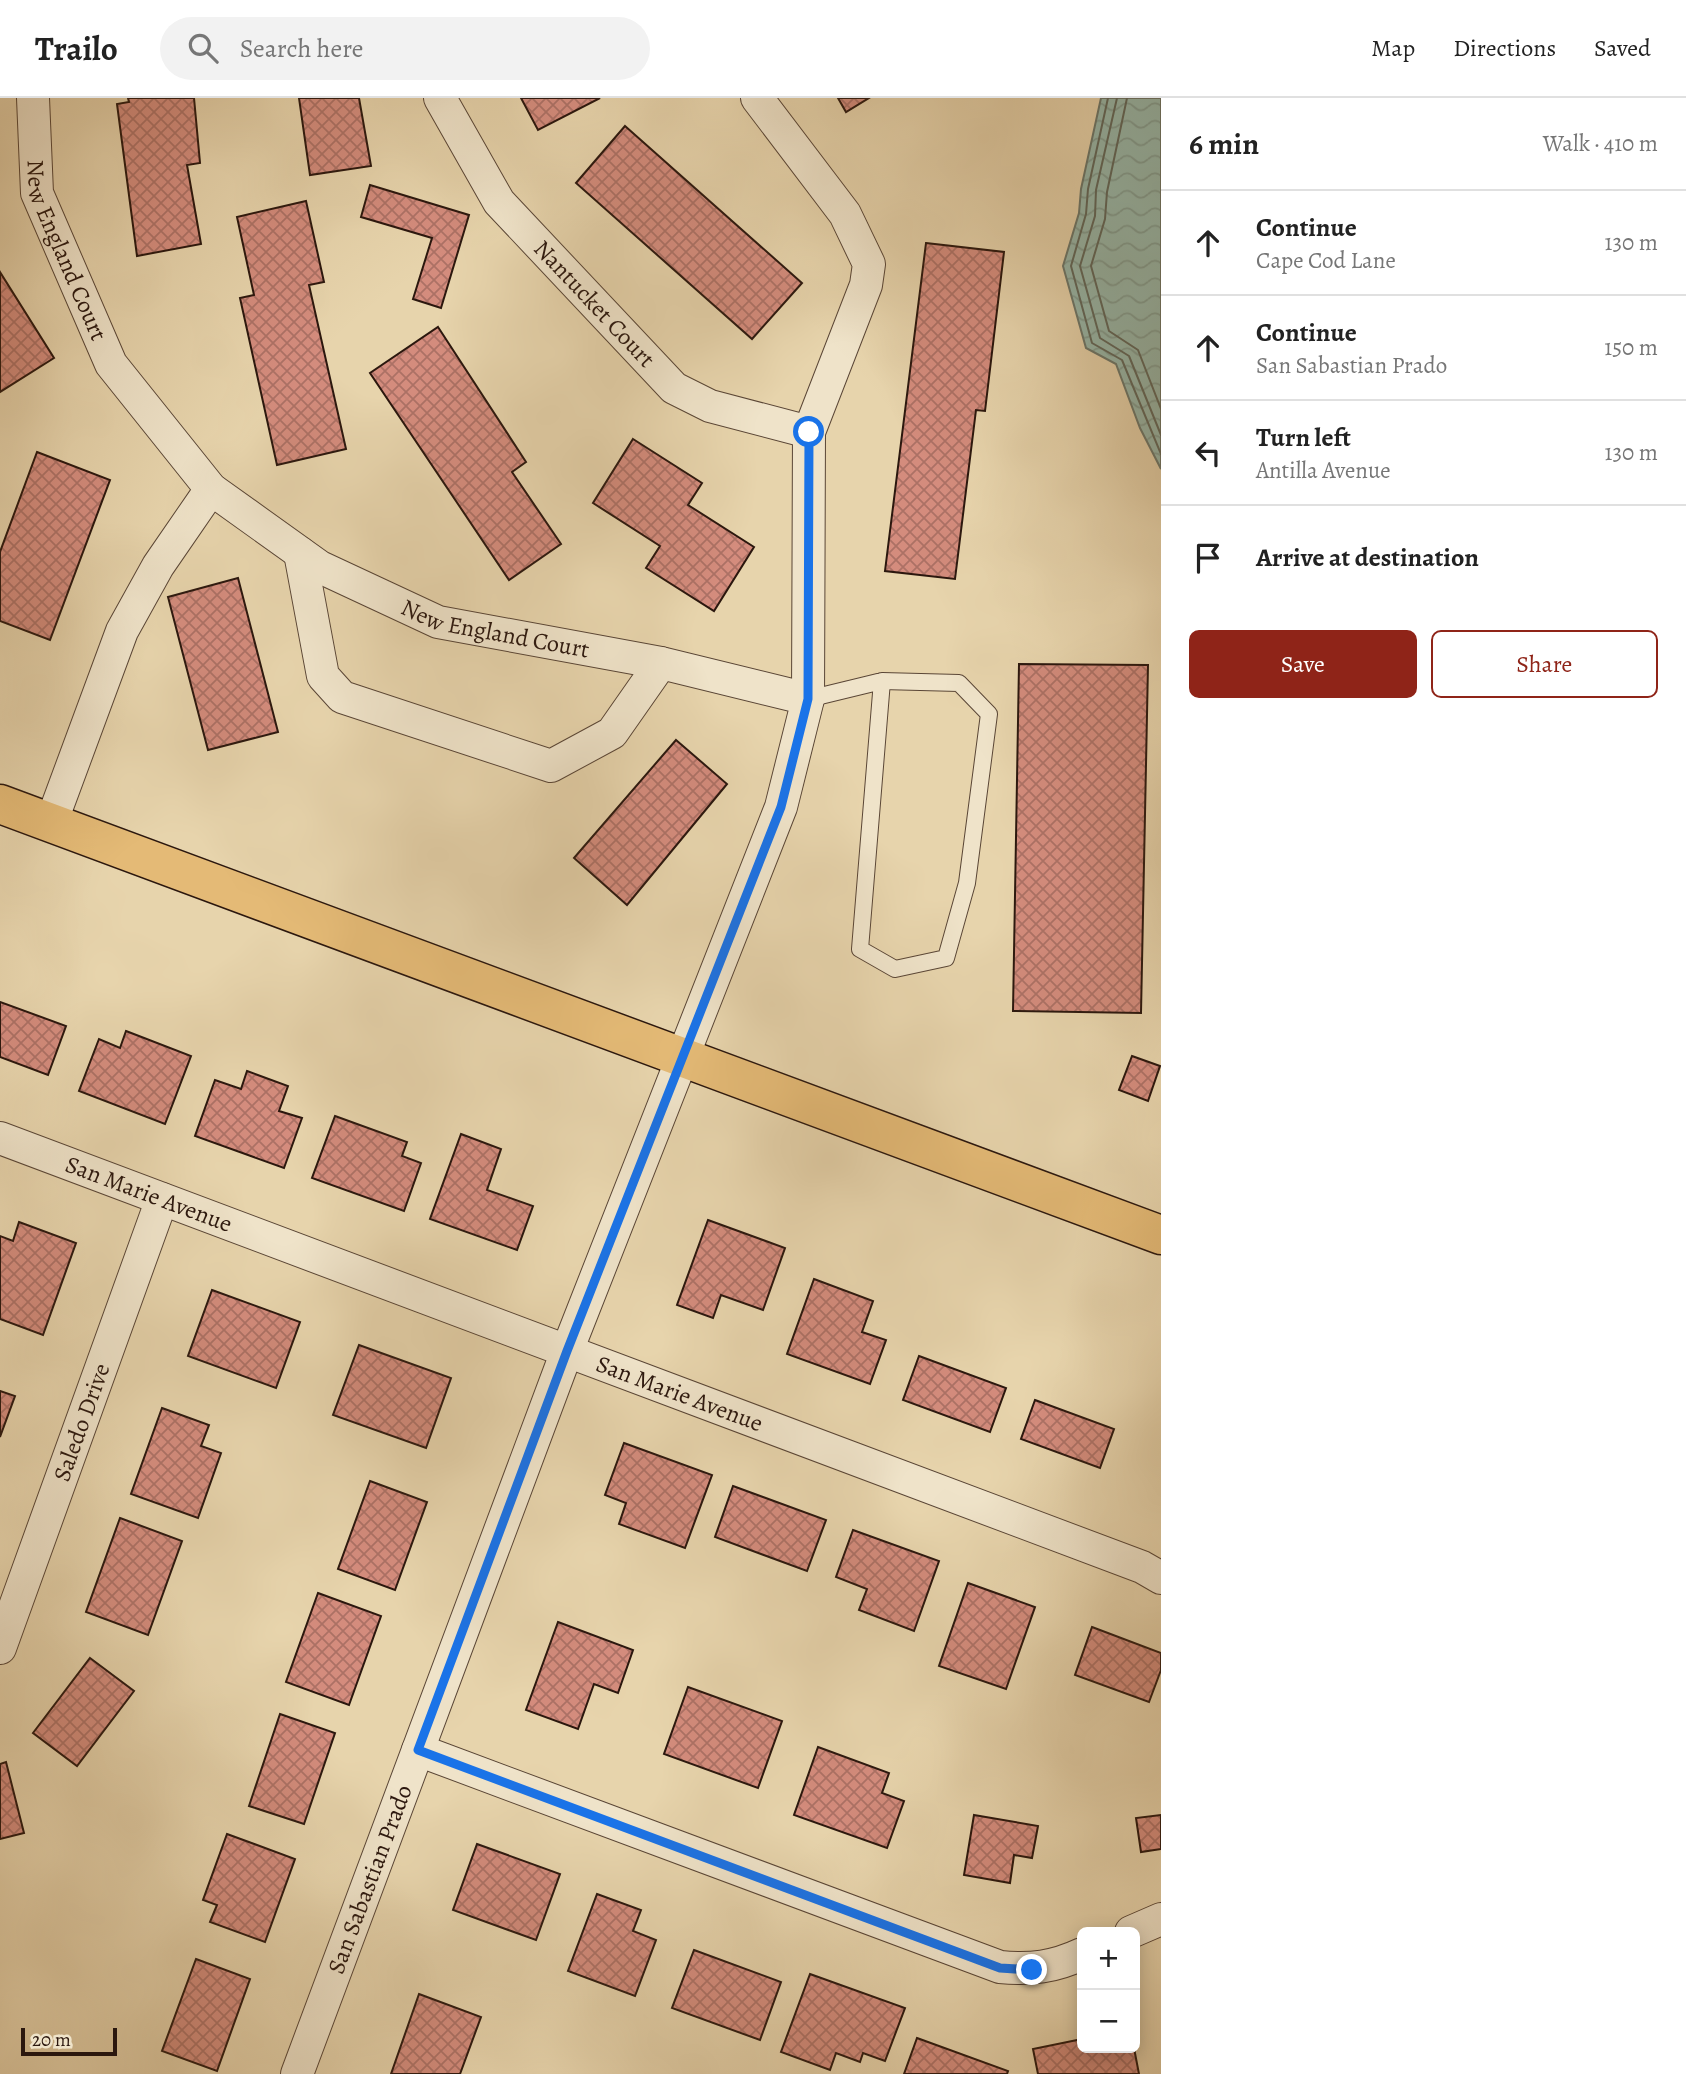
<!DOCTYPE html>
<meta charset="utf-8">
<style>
:root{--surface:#fff;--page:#f2f2f2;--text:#222;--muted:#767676;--line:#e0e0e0;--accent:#8f2418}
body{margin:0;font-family:Alegreya,serif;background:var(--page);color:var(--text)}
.controls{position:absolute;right:21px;bottom:21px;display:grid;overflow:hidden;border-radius:10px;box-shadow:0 4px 18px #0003}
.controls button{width:63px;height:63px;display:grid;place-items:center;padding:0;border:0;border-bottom:2px solid var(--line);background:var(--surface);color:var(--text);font:35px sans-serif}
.scale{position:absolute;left:21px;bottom:18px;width:96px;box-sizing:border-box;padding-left:7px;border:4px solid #2b170e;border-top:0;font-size:19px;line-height:24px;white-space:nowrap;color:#2b170e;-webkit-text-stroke:5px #efe3c9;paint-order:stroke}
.stop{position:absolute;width:21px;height:21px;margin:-16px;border:5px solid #1a73e8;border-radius:50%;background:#fff}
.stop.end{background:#1a73e8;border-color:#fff;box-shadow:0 2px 7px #0008}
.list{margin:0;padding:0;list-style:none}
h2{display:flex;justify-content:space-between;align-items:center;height:91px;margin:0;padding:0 28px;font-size:30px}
h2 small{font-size:23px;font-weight:400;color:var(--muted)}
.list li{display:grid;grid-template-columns:46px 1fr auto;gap:21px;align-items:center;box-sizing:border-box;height:105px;padding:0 28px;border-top:2px solid var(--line)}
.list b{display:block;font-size:26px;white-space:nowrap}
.list p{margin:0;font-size:23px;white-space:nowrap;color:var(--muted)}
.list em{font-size:23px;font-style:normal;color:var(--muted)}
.actions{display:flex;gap:14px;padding:21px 28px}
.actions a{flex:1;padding:16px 0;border:2px solid var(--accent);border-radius:10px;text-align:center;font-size:24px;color:var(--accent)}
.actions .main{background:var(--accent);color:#fff}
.icon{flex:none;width:38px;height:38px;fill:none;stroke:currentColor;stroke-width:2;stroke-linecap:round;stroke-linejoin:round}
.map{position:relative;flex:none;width:1161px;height:1976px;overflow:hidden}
header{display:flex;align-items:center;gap:42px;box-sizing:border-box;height:98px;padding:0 35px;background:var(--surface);border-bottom:2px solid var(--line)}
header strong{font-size:33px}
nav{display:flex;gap:38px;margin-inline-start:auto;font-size:24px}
.search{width:490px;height:63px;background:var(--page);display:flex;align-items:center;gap:18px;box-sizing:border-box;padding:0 24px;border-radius:38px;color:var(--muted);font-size:26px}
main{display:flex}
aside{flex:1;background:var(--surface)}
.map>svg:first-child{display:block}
.water{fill:url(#water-waves);stroke:#6c786c;stroke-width:2}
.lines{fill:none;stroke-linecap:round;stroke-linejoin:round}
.shore{stroke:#61685c;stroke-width:2}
.building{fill:url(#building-cross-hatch);stroke:#2b170e;stroke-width:2}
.lane-casing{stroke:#5a4636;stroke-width:18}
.street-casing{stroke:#5a4636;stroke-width:34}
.primary-casing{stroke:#2b170e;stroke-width:41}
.lane{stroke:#efe3c9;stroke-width:16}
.street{stroke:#efe3c9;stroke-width:32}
.primary{stroke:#e4ba76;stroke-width:38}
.route{stroke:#1a73e8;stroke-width:9}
.labels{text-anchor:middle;stroke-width:7;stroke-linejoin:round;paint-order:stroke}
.street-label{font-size:24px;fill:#2b170e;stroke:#efe3c9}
</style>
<header>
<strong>Trailo</strong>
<div class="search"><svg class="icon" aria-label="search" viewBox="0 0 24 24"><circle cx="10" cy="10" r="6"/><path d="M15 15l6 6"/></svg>Search here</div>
<nav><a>Map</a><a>Directions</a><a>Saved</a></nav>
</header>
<main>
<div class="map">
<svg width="1161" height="1976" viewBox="0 0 1161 1976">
<defs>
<pattern id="water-waves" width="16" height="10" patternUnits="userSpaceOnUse" patternTransform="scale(1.75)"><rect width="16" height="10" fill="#97b8ab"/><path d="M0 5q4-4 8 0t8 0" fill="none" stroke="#829d92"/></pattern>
<pattern id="building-cross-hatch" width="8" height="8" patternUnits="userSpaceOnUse" patternTransform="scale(1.75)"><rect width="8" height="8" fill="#d48c7d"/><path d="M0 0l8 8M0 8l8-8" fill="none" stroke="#ac7165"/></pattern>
</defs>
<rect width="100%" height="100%" fill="#e7d4ac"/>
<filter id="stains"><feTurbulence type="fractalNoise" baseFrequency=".00286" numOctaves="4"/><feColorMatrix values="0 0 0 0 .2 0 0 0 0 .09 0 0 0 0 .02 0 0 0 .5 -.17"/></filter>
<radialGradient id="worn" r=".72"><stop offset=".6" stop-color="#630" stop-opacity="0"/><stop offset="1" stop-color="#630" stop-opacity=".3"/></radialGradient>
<path class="water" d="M1101,0h60v371l-21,-41 -24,-64 -30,-16 -23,-82 16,-53 2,-24z"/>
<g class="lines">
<g class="shore">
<path d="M1108,0l-20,91 -2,25 -15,52 21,77 30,17 39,94"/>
<path d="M1117,0l-21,92 -1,26 -15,50 20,72 29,18 32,79"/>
<path d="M1127,0l-20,94 -2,27 -14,47 18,65 29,19 23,59"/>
</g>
</g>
<g class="building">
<path d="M128,0h66l6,65 -13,2 14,79 -64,12 -20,-152 12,-2z"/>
<path d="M299,0h60l12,68 -61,9z"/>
<path d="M521,0h79l-62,32z"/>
<path d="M838,0h31l-23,14z"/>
<path d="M625,28l177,157 -50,56 -176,-156z"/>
<path d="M370,87l99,30 -28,93 -28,-9 19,-61 -71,-21z"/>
<path d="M306,103l18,81 -15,3 37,164 -69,16 -37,-167 14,-3 -17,-78z"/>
<path d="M926,145l78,9 -19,159 -9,-1 -21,169 -70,-8z"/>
<path d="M0,174l54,86 -54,34z"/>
<path d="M438,229l88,135 -14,10 49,72 -52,36 -139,-207z"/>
<path d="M633,341l69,44 -14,22 66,42 -40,64 -68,-43 14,-22 -67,-43z"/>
<path d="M37,354l73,28 -60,160 -50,-19v-69z"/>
<path d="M238,480l40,154 -70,18 -40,-153z"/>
<path d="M1019,566l129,1 -7,348 -128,-2z"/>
<path d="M676,642l51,44 -100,121 -53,-47z"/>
<path d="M0,904l66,24 -18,49 -48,-18z"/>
<path d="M126,933l65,25 -26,68 -86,-33 20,-52 21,9z"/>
<path d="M1132,958l28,10 -12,35 -29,-11z"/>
<path d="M247,973l41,15 -9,25 23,7 -18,50 -89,-32 20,-56 26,9z"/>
<path d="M335,1018l72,26 -5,14 19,7 -17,48 -92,-33z"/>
<path d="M461,1036l40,15 -14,41 46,16 -16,44 -87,-31z"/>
<path d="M708,1122l77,28 -22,62 -42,-15 -8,23 -36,-13z"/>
<path d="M19,1124l57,21 -33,92 -43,-16v-83l13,5z"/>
<path d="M814,1181l59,22 -11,31 24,8 -16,44 -83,-30z"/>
<path d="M212,1192l88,32 -24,66 -88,-32z"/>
<path d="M359,1247l92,33 -25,70 -93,-33z"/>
<path d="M919,1258l87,32 -16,44 -87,-32z"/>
<path d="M0,1293l15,5 -15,41z"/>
<path d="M1035,1302l79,29 -14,39 -79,-29z"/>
<path d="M162,1310l47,17 -8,21 20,7 -23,65 -67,-24z"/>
<path d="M624,1345l88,32 -27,73 -66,-24 7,-21 -21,-8z"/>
<path d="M370,1383l57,21 -32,88 -57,-21z"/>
<path d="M733,1388l93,34 -19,51 -92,-34z"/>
<path d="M120,1420l62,23 -34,94 -62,-23z"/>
<path d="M853,1432l86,31 -25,70 -55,-21 8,-21 -31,-12z"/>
<path d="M968,1485l67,24 -29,82 -67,-23z"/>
<path d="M318,1495l63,23 -32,89 -63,-23z"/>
<path d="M558,1524l75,28 -15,43 -24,-9 -16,45 -52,-19z"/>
<path d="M1092,1529l69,26v17l-12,32 -74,-27z"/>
<path d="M90,1560l44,33 -57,75 -44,-33z"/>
<path d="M688,1589l94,34 -24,67 -94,-34z"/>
<path d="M280,1616l55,19 -31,91 -55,-18z"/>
<path d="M818,1649l71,26 -7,20 22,8 -17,47 -93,-33z"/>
<path d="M6,1664l18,71 -24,6v-75z"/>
<path d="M974,1717l64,11 -6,32 -18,-3 -4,28 -46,-8z"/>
<path d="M1161,1717v34l-20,3 -5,-34z"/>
<path d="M227,1736l68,25 -30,83 -55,-20 7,-17 -14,-5z"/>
<path d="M477,1746l83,30 -24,66 -83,-30z"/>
<path d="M597,1796l44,16 -8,21 23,9 -21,56 -67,-25z"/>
<path d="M694,1852l87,32 -21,58 -88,-32z"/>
<path d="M196,1861l54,20 -33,92 -55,-20z"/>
<path d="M810,1876l95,34 -20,53 -22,-8 -3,9 -24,-9 -6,17 -49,-18z"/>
<path d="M419,1896l62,23 -21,57h-69z"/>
<path d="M917,1940l91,33 -1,3h-103z"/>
<path d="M1082,1941v9h52l5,26h-101l-5,-25z"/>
</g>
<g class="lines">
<g class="lane-casing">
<path id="lane" d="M808,601l74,-18 -22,268 35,20 51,-11 21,-75 22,-169 -30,-31 -77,-2"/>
</g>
<g class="street-casing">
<g id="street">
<path id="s1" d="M33,0l4,95 74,171 100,125 109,78 118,55 223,41 147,36"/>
<path id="s2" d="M440,0l59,104 175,186 36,18 99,26"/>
<path d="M300,455l23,123 19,21 209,69 61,-33 49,-70"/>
<path d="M51,725l71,-192 36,-65 53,-77"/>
<path id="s3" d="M0,1040l1142,429 19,11"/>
<path id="s4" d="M0,1550l162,-449"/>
<path d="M418,1652l582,217c31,3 54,0 82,-13"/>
<path d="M1131,1834l30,-13"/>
<path id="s5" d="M297,1976l270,-723 214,-544 27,-108 1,-267 57,-147 3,-21 -24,-50 -88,-116"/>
</g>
</g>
<g class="primary-casing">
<path id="primary" d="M0,706l1161,431"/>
</g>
<use href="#lane" class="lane"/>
<use href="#street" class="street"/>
<use href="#primary" class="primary"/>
</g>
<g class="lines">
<path class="route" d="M809,334l-1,267 -27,108 -214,544 -149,399 582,218 32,2"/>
</g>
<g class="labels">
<g class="street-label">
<text dy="8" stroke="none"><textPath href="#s1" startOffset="158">New England Court</textPath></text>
<text dy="8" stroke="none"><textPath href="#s2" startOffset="259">Nantucket Court</textPath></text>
<text dy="8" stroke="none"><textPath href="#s1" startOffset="763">New England Court</textPath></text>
<text dy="8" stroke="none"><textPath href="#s3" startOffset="159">San Marie Avenue</textPath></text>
<text dy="8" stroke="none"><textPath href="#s3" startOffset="726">San Marie Avenue</textPath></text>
<text dy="8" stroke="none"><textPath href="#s4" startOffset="240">Saledo Drive</textPath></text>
<text dy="8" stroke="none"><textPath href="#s5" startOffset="208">San Sabastian Prado</textPath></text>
</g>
</g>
<rect width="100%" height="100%" filter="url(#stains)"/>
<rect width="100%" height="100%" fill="url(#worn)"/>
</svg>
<div class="controls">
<button>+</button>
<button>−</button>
</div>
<div class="scale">20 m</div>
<div class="stop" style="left:809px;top:334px"></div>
<div class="stop end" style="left:1032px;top:1872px"></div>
</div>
<aside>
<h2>6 min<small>Walk · 410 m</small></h2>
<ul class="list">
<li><svg class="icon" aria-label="ahead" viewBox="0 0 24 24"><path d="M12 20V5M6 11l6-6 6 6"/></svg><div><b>Continue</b><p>Cape Cod Lane</p></div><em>130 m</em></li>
<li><svg class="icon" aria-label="ahead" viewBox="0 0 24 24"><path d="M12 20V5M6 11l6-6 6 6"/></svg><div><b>Continue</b><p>San Sabastian Prado</p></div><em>150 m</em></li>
<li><svg class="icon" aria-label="left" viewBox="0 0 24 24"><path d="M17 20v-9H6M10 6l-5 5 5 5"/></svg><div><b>Turn left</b><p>Antilla Avenue</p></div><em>130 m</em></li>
<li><svg class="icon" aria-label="arrive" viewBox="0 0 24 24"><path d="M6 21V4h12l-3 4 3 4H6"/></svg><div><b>Arrive at destination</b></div></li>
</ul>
<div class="actions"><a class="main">Save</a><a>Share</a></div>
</aside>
</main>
